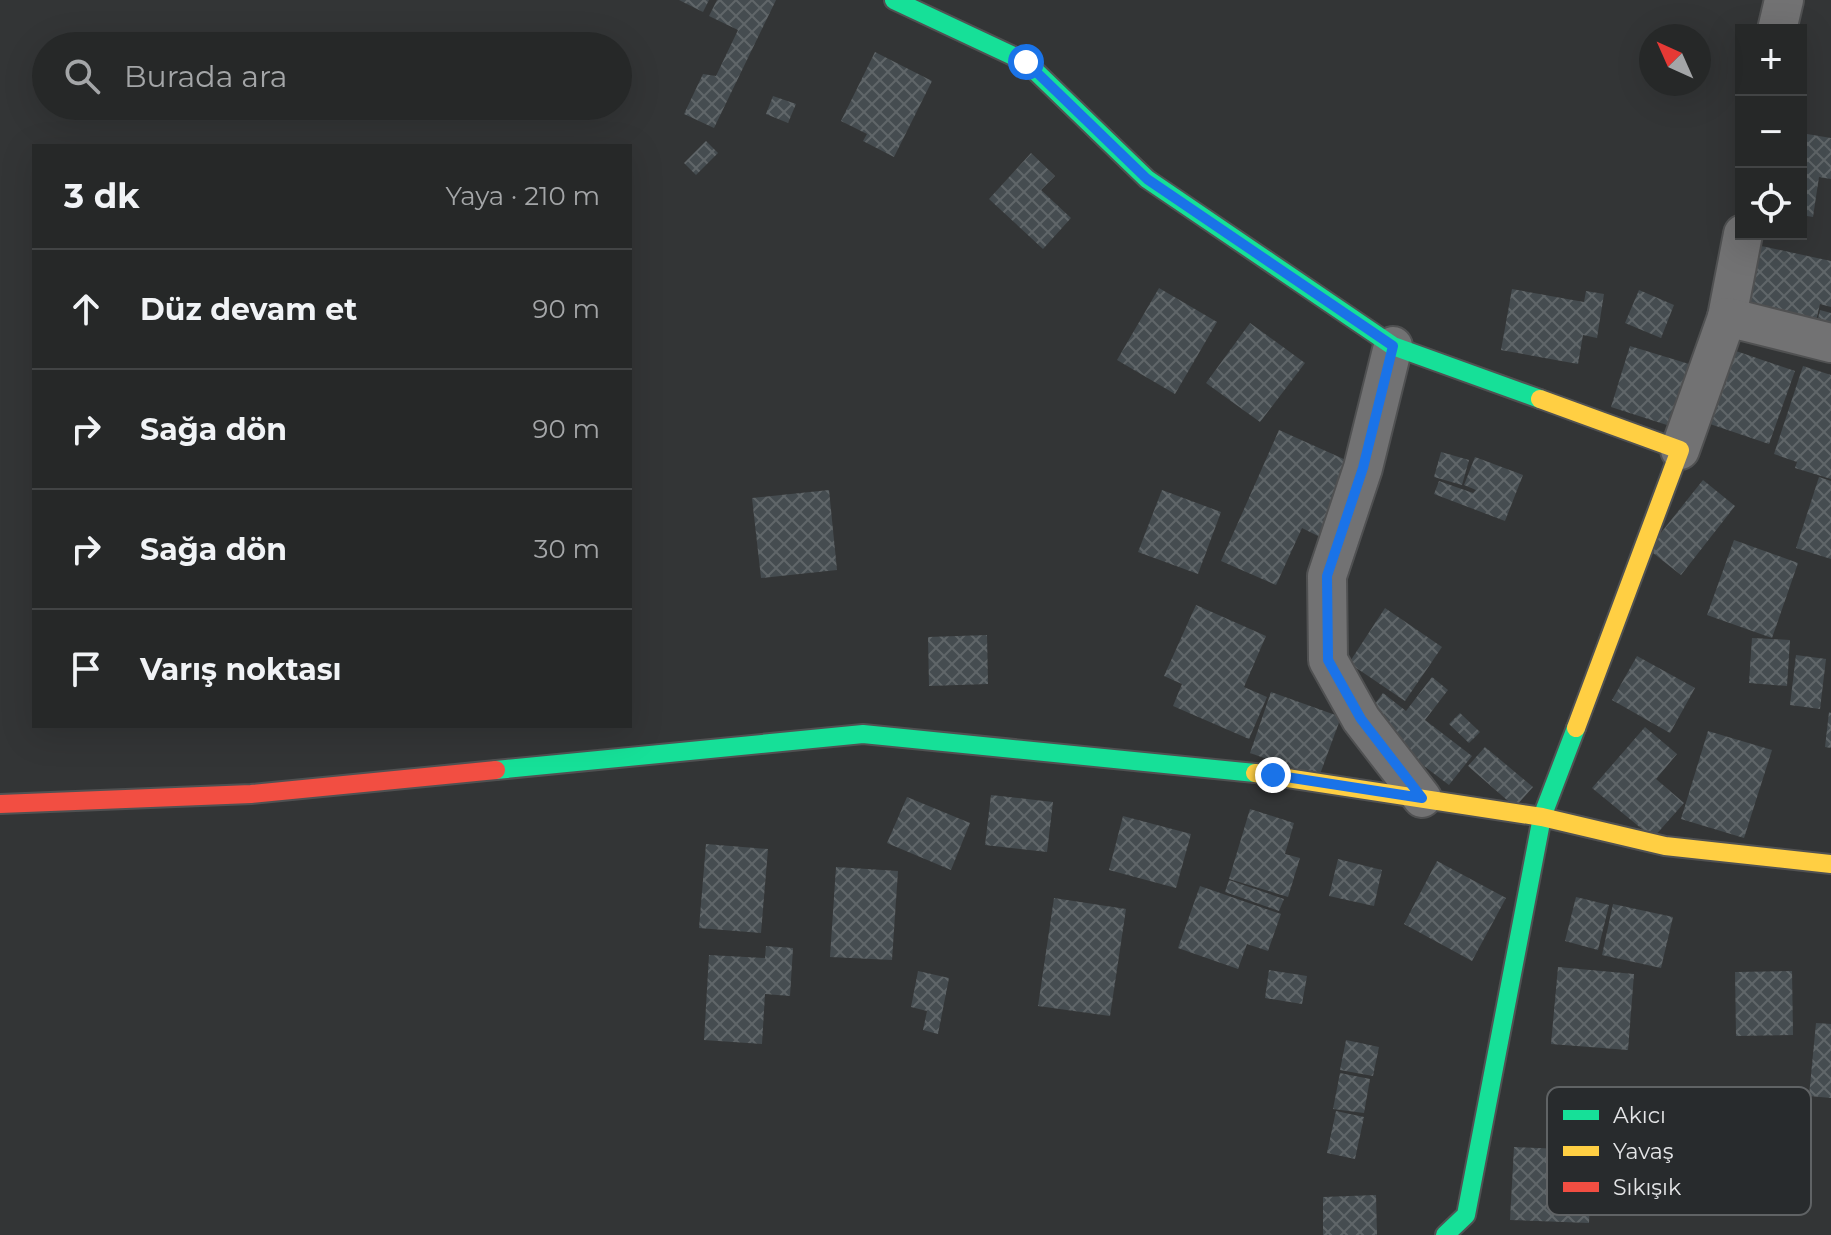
<!DOCTYPE html>
<html lang="tr">
<meta charset="utf-8">
<style>
:root{--surface:#262828;--page:#323434;--text:#f1f3f6;--muted:#a4a6a8;--line:#424445}
body{margin:0;font-family:Montserrat,sans-serif;background:var(--page);color:var(--text)}
.controls{position:absolute;right:24px;top:24px;display:grid;overflow:hidden;border-radius:0px;box-shadow:0 8px 32px #0002}
.controls button{width:72px;height:72px;display:grid;place-items:center;padding:0;border:0;border-bottom:2px solid var(--line);background:var(--surface);color:var(--text);font:40px sans-serif}
.compass{position:absolute;left:1639px;top:24px;width:72px;height:72px;border-radius:50%;background:var(--surface);box-shadow:0 8px 32px #0002;rotate:315deg}
.stop{position:absolute;width:24px;height:24px;margin:-18px;border:6px solid #1a73e8;border-radius:50%;background:#fff}
.stop.end{background:#1a73e8;border-color:#fff;box-shadow:0 2px 8px #0008}
.list{margin:0;padding:0;list-style:none}
h2{display:flex;justify-content:space-between;align-items:center;height:104px;margin:0;padding:0 32px;font-size:34px}
h2 small{font-size:26px;font-weight:400;color:var(--muted)}
.list li{display:grid;grid-template-columns:52px 1fr auto;gap:24px;align-items:center;box-sizing:border-box;height:120px;padding:0 32px;border-top:2px solid var(--line)}
.list b{display:block;font-size:30px;white-space:nowrap}
.list em{font-size:26px;font-style:normal;color:var(--muted)}
.icon{flex:none;width:44px;height:44px;fill:none;stroke:currentColor;stroke-width:2;stroke-linecap:round;stroke-linejoin:round}
.map{position:relative;flex:none;width:1831px;height:1235px;overflow:hidden}
.search{position:absolute;background:var(--surface);box-shadow:0 8px 32px #0002;left:32px;top:32px;width:600px;height:88px;display:flex;align-items:center;gap:20px;box-sizing:border-box;padding:0 28px;border-radius:44px;color:var(--muted);font-size:30px}
.panel{position:absolute;background:var(--surface);box-shadow:0 8px 32px #0002;left:32px;top:144px;width:600px;height:584px;border-radius:0px}
.map>svg:first-child{display:block}
.building{fill:url(#building-cross-hatch)}
.lines{fill:none;stroke-linecap:round;stroke-linejoin:round}
.street-casing{stroke:#505152;stroke-width:42}
.fast-casing{stroke:#505152;stroke-width:22}
.slow-casing{stroke:#505152;stroke-width:22}
.jam-casing{stroke:#505152;stroke-width:22}
.street{stroke:#727273;stroke-width:38}
.fast{stroke:#16e098;stroke-width:18}
.slow{stroke:#ffcf43;stroke-width:18}
.jam{stroke:#f24e42;stroke-width:18}
.route{stroke:#1a73e8;stroke-width:10}
.key{fill:#282b2d;stroke:#606365;stroke-width:2}
.key-label{font-size:22px;fill:#e4e5e7}
</style>
<div class="map">
<svg width="1831" height="1235" viewBox="0 0 1831 1235">
<defs>
<pattern id="building-cross-hatch" width="8" height="8" patternUnits="userSpaceOnUse" patternTransform="scale(2)"><rect width="8" height="8" fill="#454c50"/><path d="M0 0l8 8M0 8l8-8" fill="none" stroke="#606669"/></pattern>
</defs>
<rect width="100%" height="100%" fill="#333536"/>
<g class="building">
<path d="M679,0h30l-6,12z"/>
<path d="M717,0h59l-62,128 -30,-14 19,-40 13,2 22,-46 -29,-14z"/>
<path d="M875,52l57,29 -38,76 -31,-16 4,-7 -26,-13z"/>
<path d="M773,96l23,8 -8,19 -22,-9z"/>
<path d="M1801,133l30,5v41l-12,-2 -6,40 -12,-2z"/>
<path d="M706,141l12,12 -22,22 -12,-12z"/>
<path d="M1031,153l24,23 -14,14 30,28 -28,31 -54,-50z"/>
<path d="M1752,244l79,17v46l-11,-3 -5,21 -77,-16z"/>
<path d="M1159,288l58,34 -42,72 -58,-34z"/>
<path d="M1512,289l72,13 2,-11 18,3 -7,44 -14,-3 -5,29 -77,-14z"/>
<path d="M1639,290l35,15 -13,33 -36,-15z"/>
<path d="M1820,310l11,3v17l-15,-4z"/>
<path d="M1250,323l55,40 -45,59 -54,-39z"/>
<path d="M1630,346l59,18 -19,62 -59,-19z"/>
<path d="M1736,351l59,20 -26,73 -59,-20z"/>
<path d="M1803,366l28,9v104l-36,-11 2,-6 -23,-8z"/>
<path d="M1279,430l78,35 -33,74 -22,-11 -26,57 -55,-24z"/>
<path d="M1441,452l28,8 -7,25 -28,-8z"/>
<path d="M1475,457l48,18 -18,46 -71,-27 5,-13 34,12 3,-3 -12,-5z"/>
<path d="M1819,477l12,4v78l-35,-11z"/>
<path d="M1703,480l32,26 -54,69 -33,-26z"/>
<path d="M829,490l8,80 -76,8 -9,-80z"/>
<path d="M1162,490l59,22 -23,62 -60,-22z"/>
<path d="M1734,540l64,23 -26,75 -65,-23z"/>
<path d="M1196,605l70,31 -22,51 23,10 -18,42 -76,-33 9,-22 -18,-8z"/>
<path d="M1385,608l57,39 -37,54 -56,-38z"/>
<path d="M987,635l1,49 -59,2 -1,-49z"/>
<path d="M1752,638l38,2 -3,46 -38,-3z"/>
<path d="M1796,655l30,4 -6,50 -30,-4z"/>
<path d="M1637,656l58,32 -25,45 -58,-33z"/>
<path d="M1432,677l16,13 -23,30 47,36 -23,29 -86,-65 20,-27 23,18z"/>
<path d="M1271,692l70,25 -22,60 -69,-24z"/>
<path d="M1829,712l2,1v35l-6,-1z"/>
<path d="M1460,713l20,19 -11,11 -20,-19z"/>
<path d="M1645,727l32,27 -21,25 28,24 -31,35 -61,-50z"/>
<path d="M1708,731l64,19 -28,88 -63,-19z"/>
<path d="M1485,747l48,40 -18,20 -47,-41z"/>
<path d="M991,795l62,7 -6,50 -62,-7z"/>
<path d="M907,797l63,26 -19,47 -64,-27z"/>
<path d="M1250,809l44,14 -9,31 15,4 -12,39 -59,-18z"/>
<path d="M1123,816l68,18 -15,54 -67,-18z"/>
<path d="M706,844l62,5 -7,84 -62,-5z"/>
<path d="M1338,859l44,11 -8,36 -45,-10z"/>
<path d="M1437,861l69,37 -34,63 -68,-37z"/>
<path d="M836,867l62,4 -6,89 -62,-3z"/>
<path d="M1229,880l55,19 -5,12 -54,-19z"/>
<path d="M1200,886l81,28 -13,37 -21,-7 -9,25 -60,-21z"/>
<path d="M1576,897l33,8 -11,45 -33,-9z"/>
<path d="M1054,898l72,11 -16,107 -72,-10z"/>
<path d="M1613,904l60,13 -12,51 -59,-13z"/>
<path d="M766,946l27,2 -3,48 -25,-2 -3,50 -58,-4 5,-85 56,3z"/>
<path d="M1558,967l76,7 -6,76 -77,-6z"/>
<path d="M1269,970l38,6 -5,28 -37,-6z"/>
<path d="M918,971l31,7 -11,56 -15,-4 4,-19 -16,-4z"/>
<path d="M1792,971l1,64 -57,1 -1,-64z"/>
<path d="M1816,1023l15,1v74l-22,-2z"/>
<path d="M1346,1040l33,7 -6,29 -33,-6z"/>
<path d="M1340,1073l30,6 -6,34 -31,-4z"/>
<path d="M1336,1111l28,6 -9,42 -28,-6z"/>
<path d="M1514,1147l78,3 -3,73 -79,-3z"/>
<path d="M1376,1195l1,40h-54v-38z"/>
</g>
<g class="lines">
<g class="street-casing">
<g id="street">
<path d="M1777,30l7,-30"/>
<path d="M1727,317l16,-83"/>
<path d="M1393,346l-30,122 -36,108 1,84 33,59 61,79"/>
<path d="M1680,450l47,-133 104,26"/>
</g>
</g>
<g class="fast-casing">
<g id="fast">
<path d="M894,0l132,62 121,117 246,167 147,53"/>
<path d="M496,770l367,-36 392,39"/>
<path d="M1445,1235l21,-20 76,-398 34,-89"/>
</g>
</g>
<g class="slow-casing">
<g id="slow">
<path d="M1540,399l140,51 -104,278"/>
<path d="M1255,773l287,44 123,29 166,18"/>
</g>
</g>
<g class="jam-casing">
<path id="jam" d="M0,804l251,-10 245,-24"/>
</g>
<use href="#street" class="street"/>
<use href="#fast" class="fast"/>
<use href="#slow" class="slow"/>
<use href="#jam" class="jam"/>
</g>
<g class="lines">
<path class="route" d="M1026,62l121,117 246,167 -30,122 -36,108 1,84 33,59 61,79 -149,-23"/>
</g>
<rect x="1547" y="1087" width="264" height="128" rx="12" class="key"/>
<rect x="1563" y="1110" width="36" height="10" fill="#16e098"/>
<rect x="1563" y="1146" width="36" height="10" fill="#ffcf43"/>
<rect x="1563" y="1182" width="36" height="10" fill="#f24e42"/>
<g class="key-label">
<text x="1613" y="1123">Akıcı</text>
<text x="1613" y="1159">Yavaş</text>
<text x="1613" y="1195">Sıkışık</text>
</g>
</svg>
<div class="controls">
<button>+</button>
<button>−</button>
<button><svg class="icon" aria-label="locate" viewBox="0 0 24 24"><circle cx="12" cy="12" r="6"/><path d="M12 2v4M12 18v4M2 12h4M18 12h4"/></svg></button>
</div>
<svg class="compass" viewBox="-18 -18 36 36"><path d="M0-13l5 13h-10z" fill="#e53935"/><path d="M0 13l5-13h-10z" fill="#a4a6a8"/></svg>
<div class="stop" style="left:1026px;top:62px"></div>
<div class="stop end" style="left:1273px;top:775px"></div>
<div class="search"><svg class="icon" aria-label="search" viewBox="0 0 24 24"><circle cx="10" cy="10" r="6"/><path d="M15 15l6 6"/></svg>Burada ara</div>
<section class="panel">
<h2>3 dk<small>Yaya · 210 m</small></h2>
<ul class="list">
<li><svg class="icon" aria-label="ahead" viewBox="0 0 24 24"><path d="M12 20V5M6 11l6-6 6 6"/></svg><div><b>Düz devam et</b></div><em>90 m</em></li>
<li><svg class="icon" aria-label="right" viewBox="0 0 24 24"><path d="M7 20v-9h11M14 6l5 5-5 5"/></svg><div><b>Sağa dön</b></div><em>90 m</em></li>
<li><svg class="icon" aria-label="right" viewBox="0 0 24 24"><path d="M7 20v-9h11M14 6l5 5-5 5"/></svg><div><b>Sağa dön</b></div><em>30 m</em></li>
<li><svg class="icon" aria-label="arrive" viewBox="0 0 24 24"><path d="M6 21V4h12l-3 4 3 4H6"/></svg><div><b>Varış noktası</b></div></li>
</ul>
</section>
</div>
